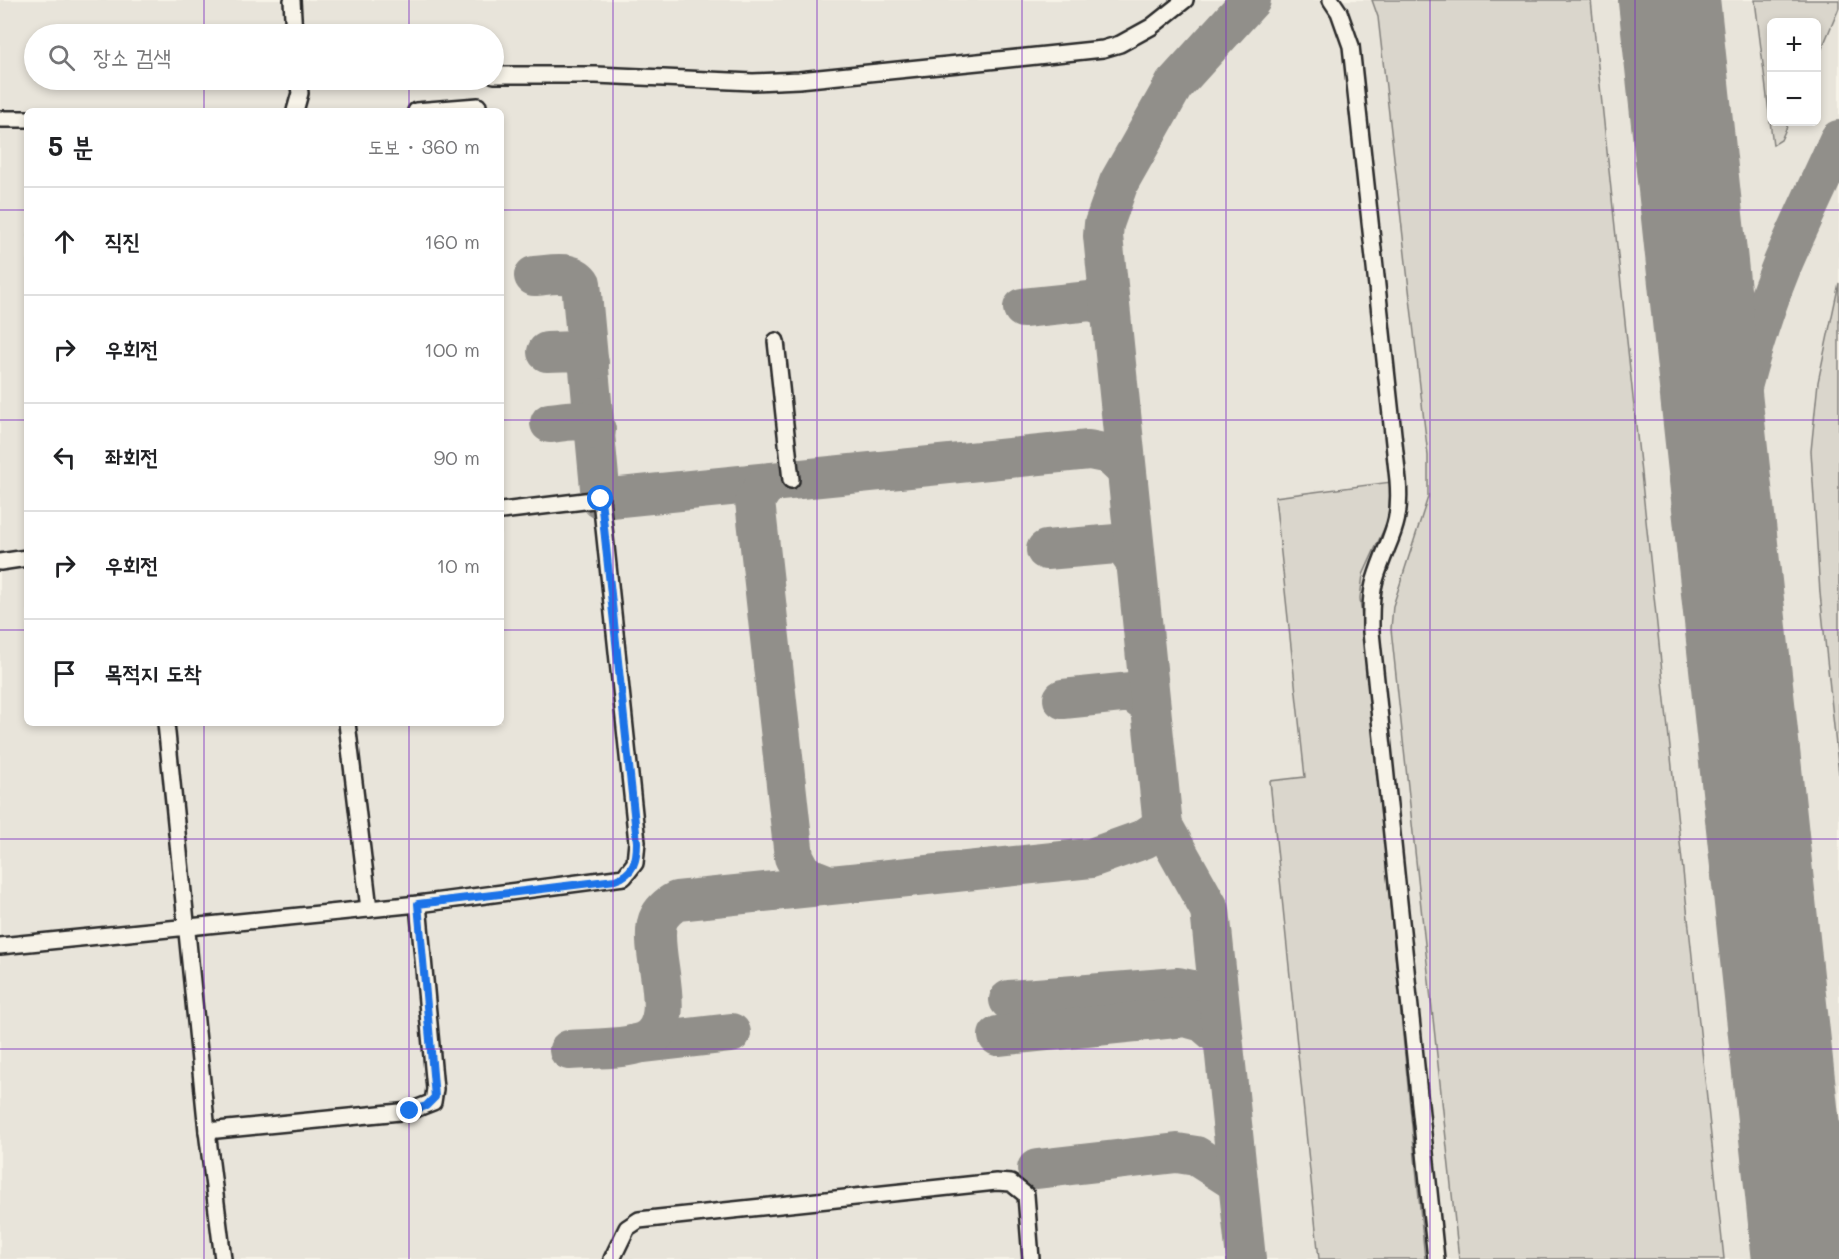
<!DOCTYPE html>
<html lang="ko">
<meta charset="utf-8">
<style>
:root{--surface:#fff;--page:#f2f2f2;--text:#202124;--muted:#757577;--line:#e0e0e0}
body{margin:0;font-family:Mali,"Poor Story",sans-serif;background:var(--page);color:var(--text)}
.controls{position:absolute;right:18px;top:18px;display:grid;overflow:hidden;border-radius:9px;box-shadow:0 3px 9px #0003}
.controls button{width:54px;height:54px;display:grid;place-items:center;padding:0;border:0;border-bottom:2px solid var(--line);background:var(--surface);color:var(--text);font:30px sans-serif}
.stop{position:absolute;width:18px;height:18px;margin:-14px;border:4px solid #1a73e8;border-radius:50%;background:#fff}
.stop.end{background:#1a73e8;border-color:#fff;box-shadow:0 2px 6px #0008}
.list{margin:0;padding:0;list-style:none}
h2{display:flex;justify-content:space-between;align-items:center;height:78px;margin:0;padding:0 24px;font-size:26px}
h2 small{font-size:20px;font-weight:400;color:var(--muted)}
.list li{display:grid;grid-template-columns:39px 1fr auto;gap:18px;align-items:center;box-sizing:border-box;height:108px;padding:0 24px;border-top:2px solid var(--line)}
.list b{display:block;font-size:22px;white-space:nowrap}
.list em{font-size:20px;font-style:normal;color:var(--muted)}
.icon{flex:none;width:33px;height:33px;fill:none;stroke:currentColor;stroke-width:2;stroke-linecap:round;stroke-linejoin:round}
.map{position:relative;flex:none;width:1839px;height:1259px;overflow:hidden}
.search{position:absolute;background:var(--surface);box-shadow:0 3px 9px #0003;left:24px;top:24px;width:480px;height:66px;display:flex;align-items:center;gap:15px;box-sizing:border-box;padding:0 21px;border-radius:33px;color:var(--muted);font-size:22px}
.panel{position:absolute;background:var(--surface);box-shadow:0 3px 9px #0003;left:24px;top:108px;width:480px;height:618px;border-radius:9px}
.map>svg:first-child{display:block}
.built{fill:#e8e4da;fill-rule:evenodd}
.green{fill:#dad6cc;stroke:#82807c;stroke-width:1.5}
.lines{fill:none;stroke-linecap:round;stroke-linejoin:round}
.taxiway{stroke:#918f8a;stroke-width:40}
.runway{stroke:#918f8a;stroke-width:102}
.minor-casing{stroke:#2b2b2b;stroke-width:20}
.minor{stroke:#f7f3e8;stroke-width:15}
.route{stroke:#1a73e8;stroke-width:8}
.grid{fill:none;stroke:#7b2cbf;stroke-width:1.5;stroke-opacity:0.55}
</style>
<div class="map">
<svg width="1839" height="1259" viewBox="0 0 1839 1259">
<rect width="100%" height="100%" fill="#f7f3e8"/>
<filter id="ink" filterUnits="userSpaceOnUse"><feTurbulence type="fractalNoise" baseFrequency=".0167" numOctaves="2"/><feDisplacementMap in="SourceGraphic" scale="12" xChannelSelector="R" yChannelSelector="G"/><feConvolveMatrix kernelMatrix="1 2 1 2 8 2 1 2 1" color-interpolation-filters="sRGB"/></filter>
<g filter="url(#ink)">
<path class="built" d="M0,0h1839v1259h-1839zM1772,22h44v100h-44zM34,34h460v46h-460zM27,111h474v612h-474z"/>
<g class="green">
<path d="M1372,0h219l133,1259h-265l-68,-630 2,-23 35,-109v-41l-50,-439z"/>
<path d="M1755,0h84v8l-22,52 -1,-38h-44v100h17l-8,18 -8,5z"/>
<path d="M1839,283v491l-19,-181 -9,-142 7,-69z"/>
<path d="M1391,482l-3,38 -25,55 -3,23 65,661h-106l-49,-478 35,-4 -30,-280z"/>
</g>
<g class="lines">
<g class="taxiway">
<path d="M534,276c16,-1 36,-7 47,7l20,216 488,-49 20,4 17,16"/>
<path d="M1023,308l67,-7 18,5"/>
<path d="M547,352l31,-1 11,12"/>
<path d="M550,423c18,-2 33,-7 46,7"/>
<path d="M773,482l-9,5 -9,14 39,356 10,18 23,9"/>
<path d="M1720,486c14,-75 33,-150 62,-221 18,-42 38,-83 57,-125"/>
<path d="M1046,550l70,-6 11,6 9,13"/>
<path d="M1063,699l68,-7 19,14"/>
<path d="M1009,1000l169,-13 24,5 18,19"/>
<path d="M998,1036l187,-19 18,5 20,17"/>
<path d="M636,1044l95,-11"/>
<path d="M569,1050c23,-2 53,0 74,-8 41,-17 4,-90 15,-122 4,-9 11,-15 19,-19l414,-43 53,-19 19,-13"/>
<path d="M1037,1169l140,-16 19,3 42,27"/>
<path d="M1246,1259l-36,-349 -47,-84 -60,-590 1,-12 15,-42 55,-97 77,-85"/>
</g>
<path class="runway" d="M1669,0l134,1259"/>
<g class="minor-casing">
<g id="minor">
<path d="M292,0l2,34"/>
<path d="M1331,0l8,12 12,34 47,434c4,49 -10,57 -23,100 -5,17 -4,35 -4,52l65,627"/>
<path d="M494,75h102l157,7 46,-2 199,-20 105,-11 17,-5 31,-17 34,-27"/>
<path d="M295,111l5,-18 -2,-13"/>
<path d="M416,111l62,-5"/>
<path d="M0,119h27"/>
<path d="M776,341l15,139"/>
<path d="M0,562l27,-4"/>
<path d="M166,723l41,408 16,128"/>
<path d="M347,723l22,186"/>
<path d="M0,946l418,-42 206,-27 11,-14 2,-21 -36,-343 -100,12"/>
<path d="M207,1131l203,-20 23,-9 2,-13 -17,-185"/>
<path d="M612,1259l15,-31 12,-8 357,-38 15,1 15,12 5,64"/>
</g>
</g>
<use href="#minor" class="minor"/>
</g>
</g>
<g class="lines" filter="url(#ink)">
<path class="route" d="M410,1111l16,-5 9,-9 -17,-193 197,-24c19,-6 22,-20 22,-38l-36,-343"/>
</g>
<path class="grid" d="M204,0v34M409,0v34M613,0v1259M817,0v1259M1022,0v1259M1226,0v1259M1430,0v1259M1635,0v1259M204,80v31M409,80v31M0,210h27M501,210h1338M0,420h27M501,420h1338M0,630h27M501,630h1338M204,723v536M409,723v536M0,839h1839M0,1049h1839"/>
</svg>
<div class="controls">
<button>+</button>
<button>−</button>
</div>
<div class="stop" style="left:601px;top:499px"></div>
<div class="stop end" style="left:410px;top:1111px"></div>
<div class="search"><svg class="icon" aria-label="search" viewBox="0 0 24 24"><circle cx="10" cy="10" r="6"/><path d="M15 15l6 6"/></svg>장소 검색</div>
<section class="panel">
<h2>5 분<small>도보 · 360 m</small></h2>
<ul class="list">
<li><svg class="icon" aria-label="ahead" viewBox="0 0 24 24"><path d="M12 20V5M6 11l6-6 6 6"/></svg><div><b>직진</b></div><em>160 m</em></li>
<li><svg class="icon" aria-label="right" viewBox="0 0 24 24"><path d="M7 20v-9h11M14 6l5 5-5 5"/></svg><div><b>우회전</b></div><em>100 m</em></li>
<li><svg class="icon" aria-label="left" viewBox="0 0 24 24"><path d="M17 20v-9H6M10 6l-5 5 5 5"/></svg><div><b>좌회전</b></div><em>90 m</em></li>
<li><svg class="icon" aria-label="right" viewBox="0 0 24 24"><path d="M7 20v-9h11M14 6l5 5-5 5"/></svg><div><b>우회전</b></div><em>10 m</em></li>
<li><svg class="icon" aria-label="arrive" viewBox="0 0 24 24"><path d="M6 21V4h12l-3 4 3 4H6"/></svg><div><b>목적지 도착</b></div></li>
</ul>
</section>
</div>
